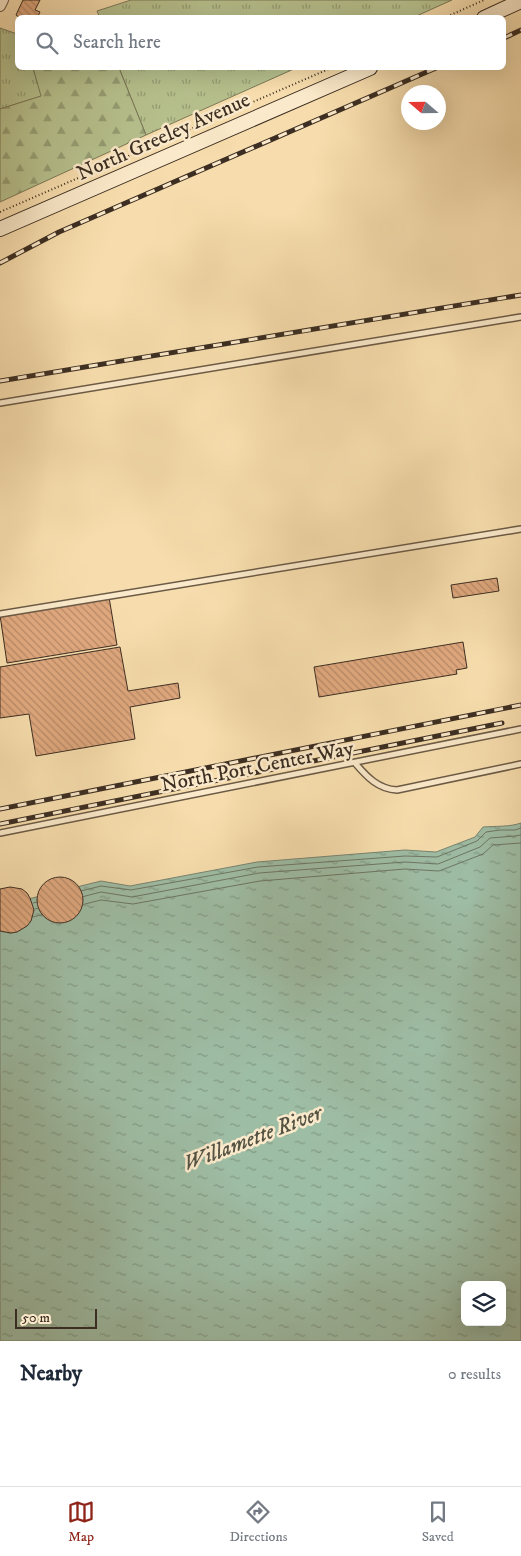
<!DOCTYPE html>
<style>
:root{--surface:#fff;--page:#f6f6f7;--text:#1f2937;--muted:#747a83;--line:#e0e1e3;--accent:#8f2418}
body{margin:0;font-family:"IM FELL DW Pica",serif;background:var(--page);color:var(--text)}
.controls{position:absolute;right:15px;bottom:15px;display:grid;overflow:hidden;border-radius:8px;box-shadow:0 5px 20px #0002}
.controls button{width:45px;height:45px;display:grid;place-items:center;padding:0;border:0;border-bottom:1px solid var(--line);background:var(--surface);color:var(--text);font:25px sans-serif}
.compass{position:absolute;left:401px;top:85px;width:45px;height:45px;border-radius:50%;background:var(--surface);box-shadow:0 5px 20px #0002;rotate:290deg}
.scale{position:absolute;left:15px;bottom:12px;width:82px;box-sizing:border-box;padding-left:5px;border:2px solid #3c2e22;border-top:0;font-size:14px;line-height:18px;white-space:nowrap;color:#3c2e22;-webkit-text-stroke:4px #fae9ca;paint-order:stroke}
.list{margin:0;padding:0;list-style:none}
h2{display:flex;justify-content:space-between;align-items:center;height:65px;margin:0;padding:0 20px;font-size:21px}
h2 small{font-size:16px;font-weight:400;color:var(--muted)}
.icon{flex:none;width:28px;height:28px;fill:none;stroke:currentColor;stroke-width:2;stroke-linecap:round;stroke-linejoin:round}
.map{position:relative;flex:none;width:521px;height:1341px;overflow:hidden}
.search{position:absolute;background:var(--surface);box-shadow:0 5px 20px #0002;left:15px;right:15px;top:15px;height:55px;display:flex;align-items:center;gap:12px;box-sizing:border-box;padding:0 18px;border-radius:8px;color:var(--muted);font-size:19px}
.sheet{height:145px;background:var(--surface)}
nav{display:flex;justify-content:space-around;align-items:center;box-sizing:border-box;height:70px;border-top:1px solid var(--line);background:var(--surface);font-size:14px;color:var(--muted)}
nav a{display:grid;justify-items:center;gap:2px}
nav .on{color:var(--accent)}
.map>svg:first-child{display:block}
.grass{fill:url(#grass-tufts);stroke:#7a7858}
.forest{fill:url(#forest-firs);stroke:#7a7858}
.water{fill:url(#water-ripples);stroke:#778471;fill-rule:evenodd}
.lines{fill:none;stroke-linecap:round;stroke-linejoin:round}
.shore{stroke:#6d7664;stroke-width:1}
.building{fill:url(#building-back-hatch);stroke:#3c2e22}
.service-casing{stroke:#6b5a45;stroke-width:8}
.minor-casing{stroke:#6b5a45;stroke-width:12}
.secondary-casing{stroke:#3c2e22;stroke-width:16}
.path{stroke:#3c2e22;stroke-width:2;stroke-dasharray:1 2.5;stroke-linecap:butt}
.service{stroke:#fae9ca;stroke-width:5}
.minor{stroke:#fae9ca;stroke-width:10}
.secondary{stroke:#fae9ca;stroke-width:14}
.rail-casing{stroke:#3c2e22;stroke-width:5}
.rail{stroke:#fae9ca;stroke-width:3;stroke-dasharray:9;stroke-linecap:butt}
.labels{text-anchor:middle;stroke-width:5;stroke-linejoin:round;paint-order:stroke}
.street-label{font-size:21px;fill:#3c2e22;stroke:#fae9ca}
.water-label{font-size:22px;font-style:italic;fill:#545243;stroke:#fae9ca}
</style>
<div class="map">
<svg width="521" height="1341" viewBox="0 0 521 1341">
<defs>
<pattern id="grass-tufts" width="24" height="20" patternUnits="userSpaceOnUse" patternTransform="scale(1.25)"><rect width="24" height="20" fill="#b7c28f"/><path d="M3 7l-1-3M5 7V3M7 7l1-3M15 17l-1-3M17 17v-4M19 17l1-3" fill="none" stroke="#969e74"/></pattern>
<pattern id="forest-firs" width="22" height="20" patternUnits="userSpaceOnUse" patternTransform="scale(1.25)"><rect width="22" height="20" fill="#b7c28f"/><path d="M5 1l3.5 6h-7zM16 11l3.5 6h-7z" fill="#969e74"/></pattern>
<pattern id="water-ripples" width="26" height="14" patternUnits="userSpaceOnUse" patternTransform="scale(1.25)"><rect width="26" height="14" fill="#9ebda5"/><path d="M2 4q2-2 4 0t4 0M15 11q2-2 4 0t4 0" fill="none" stroke="#829a86"/></pattern>
<pattern id="building-back-hatch" width="6" height="6" patternUnits="userSpaceOnUse" patternTransform="scale(1.25)"><rect width="6" height="6" fill="#e0a87e"/><path d="M-1 5l2 2M0 0l6 6M5-1l2 2" fill="none" stroke="#b78967"/></pattern>
</defs>
<rect width="100%" height="100%" fill="#f7ddad"/>
<filter id="stains"><feTurbulence type="fractalNoise" baseFrequency=".004" numOctaves="4"/><feColorMatrix values="0 0 0 0 .2 0 0 0 0 .09 0 0 0 0 .02 0 0 0 .5 -.17"/></filter>
<radialGradient id="worn" r=".72"><stop offset=".6" stop-color="#630" stop-opacity="0"/><stop offset="1" stop-color="#630" stop-opacity=".3"/></radialGradient>
<g class="grass">
<path d="M131,0h321l-40,18h-312l-3,-7z"/>
<path d="M0,28l17,6 1,34h15l9,28 -42,13z"/>
<path d="M119,68h177l-150,67z"/>
</g>
<path class="forest" d="M33,68h86l27,67 -146,67v-93l41,-13z"/>
<path class="water" d="M521,823v518h-521v-435l101,-25 29,5 127,-24 148,-12 31,2 39,-15 8,-10c13,-1 27,0 38,-4zM465,1285h37v37h-37z"/>
<g class="lines">
<g class="shore">
<path d="M33,903l68,-17 30,4 127,-23 147,-11 32,1 40,-16 9,-9 14,-2h15l6,-2"/>
<path d="M35,909l66,-17 31,5 127,-24 146,-11 33,2 42,-17 10,-9 25,-2 6,-1"/>
<path d="M33,917l68,-17 32,4 127,-23 145,-12 34,2 44,-17 10,-9 28,-2"/>
</g>
</g>
<g class="building">
<path d="M23,0h17l-5,10 5,2 -3,6h-17l-4,-3z"/>
<path d="M497,578l2,13 -46,7 -2,-13z"/>
<path d="M109,597l8,48 -110,18 -7,-48z"/>
<path d="M463,642l4,26 -11,2 1,4 -138,23 -5,-30z"/>
<path d="M120,647l8,44 50,-8 2,15 -50,9 5,32 -99,17 -7,-42 -29,4v-51z"/>
<circle cx="60" cy="900" r="23"/>
<path d="M10,887l12,2 5,4 3,5 4,12 -3,11 -4,5 -10,6 -6,1 -11,-2v-42z"/>
</g>
<g class="lines">
<g class="service-casing">
<g id="service">
<path d="M0,403l521,-86"/>
<path d="M0,614l521,-85"/>
<path d="M355,763c12,14 23,26 42,27l124,-26"/>
<path d="M0,833l521,-104"/>
</g>
</g>
<g class="minor-casing">
<path id="minor" d="M0,6l3,-6"/>
</g>
<g class="secondary-casing">
<g id="secondary">
<path d="M484,18l37,-17"/>
<path d="M0,229l370,-161"/>
</g>
</g>
<g class="path">
<path d="M444,18l40,-18"/>
<path d="M0,212l331,-144"/>
</g>
<use href="#service" class="service"/>
<use href="#minor" class="minor"/>
<use href="#secondary" class="secondary"/>
<g class="rail-casing">
<g id="rail">
<path d="M504,38l17,-8"/>
<path d="M0,263l59,-31 377,-164"/>
<path d="M0,381l521,-86"/>
<path d="M0,809l521,-104"/>
<path d="M0,824l502,-101"/>
</g>
</g>
<use href="#rail" class="rail"/>
</g>
<g class="labels">
<g class="street-label">
<text transform="translate(163 136) rotate(-24)" y="7">North Greeley Avenue</text>
<text transform="translate(257 766) rotate(-11)" y="7">North Port Center Way</text>
</g>
<g class="water-label">
<text transform="translate(252 1137) rotate(-21)" y="8">Willamette River</text>
</g>
</g>
<rect width="100%" height="100%" filter="url(#stains)"/>
<rect width="100%" height="100%" fill="url(#worn)"/>
</svg>
<div class="controls">
<button><svg class="icon" aria-label="layers" viewBox="0 0 24 24"><path d="M12 4l9 5-9 5-9-5zM3 14l9 5 9-5"/></svg></button>
</div>
<svg class="compass" viewBox="-18 -18 36 36"><path d="M0-13l5 13h-10z" fill="#e53935"/><path d="M0 13l5-13h-10z" fill="#747a83"/></svg>
<div class="scale">50 m</div>
<div class="search"><svg class="icon" aria-label="search" viewBox="0 0 24 24"><circle cx="10" cy="10" r="6"/><path d="M15 15l6 6"/></svg>Search here</div>
</div>
<section class="sheet">
<h2>Nearby<small>0 results</small></h2>
<ul class="list">
</ul>
</section>
<nav>
<a class="on"><svg class="icon" aria-label="map" viewBox="0 0 24 24"><path d="M3 6l6-2 6 2 6-2v14l-6 2-6-2-6 2zM9 4v14M15 6v14"/></svg>Map</a>
<a><svg class="icon" aria-label="directions" viewBox="0 0 24 24"><path d="M12 3l9 9-9 9-9-9zM9 14v-3h6M13 9l2 2-2 2"/></svg>Directions</a>
<a><svg class="icon" aria-label="saved" viewBox="0 0 24 24"><path d="M7 4h10v16l-5-4-5 4z"/></svg>Saved</a>
</nav>
